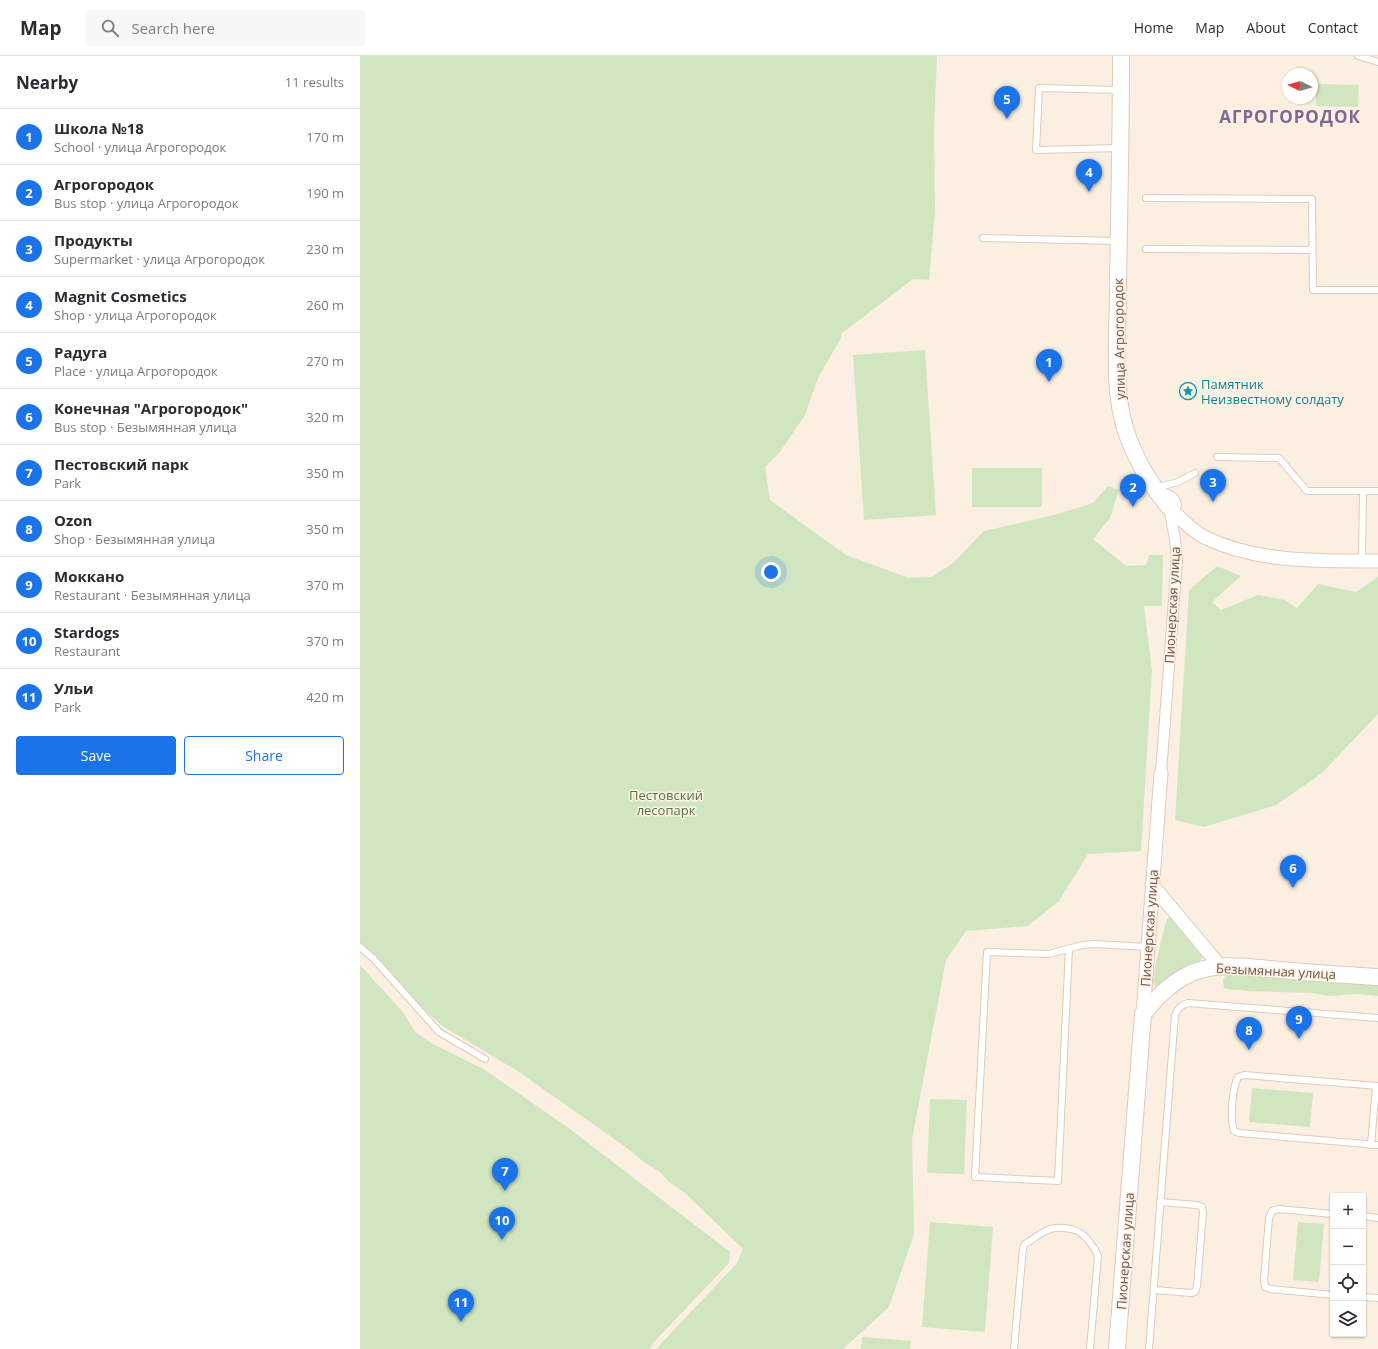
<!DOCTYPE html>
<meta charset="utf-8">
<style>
:root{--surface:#fff;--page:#f7f7f7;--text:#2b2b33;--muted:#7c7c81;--line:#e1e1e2;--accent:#1a73e8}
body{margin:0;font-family:"Open Sans",sans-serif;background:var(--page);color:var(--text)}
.controls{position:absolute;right:12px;bottom:12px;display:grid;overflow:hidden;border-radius:4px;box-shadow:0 1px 3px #0004}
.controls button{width:36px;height:36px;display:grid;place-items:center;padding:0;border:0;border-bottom:1px solid var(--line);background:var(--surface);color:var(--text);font:20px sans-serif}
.compass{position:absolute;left:922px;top:12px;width:36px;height:36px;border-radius:50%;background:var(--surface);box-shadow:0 1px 3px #0004;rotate:275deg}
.you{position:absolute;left:411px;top:516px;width:14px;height:14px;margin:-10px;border:3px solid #fff;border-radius:50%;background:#1a73e8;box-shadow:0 0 0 6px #1a73e833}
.badge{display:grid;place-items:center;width:26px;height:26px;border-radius:50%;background:var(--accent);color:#fff;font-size:13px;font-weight:700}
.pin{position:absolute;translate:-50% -33px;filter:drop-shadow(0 1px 2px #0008)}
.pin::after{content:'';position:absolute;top:21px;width:14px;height:12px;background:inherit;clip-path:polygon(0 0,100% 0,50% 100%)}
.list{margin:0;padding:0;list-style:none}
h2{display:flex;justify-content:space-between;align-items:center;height:52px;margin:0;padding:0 16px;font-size:17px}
h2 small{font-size:13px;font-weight:400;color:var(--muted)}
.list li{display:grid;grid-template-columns:26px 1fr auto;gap:12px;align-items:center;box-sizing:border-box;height:56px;padding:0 16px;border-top:1px solid var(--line)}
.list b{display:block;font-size:15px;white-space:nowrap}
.list p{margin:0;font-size:13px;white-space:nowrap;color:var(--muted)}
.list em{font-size:13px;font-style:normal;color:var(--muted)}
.actions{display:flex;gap:8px;padding:12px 16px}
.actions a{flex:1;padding:9px 0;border:1px solid var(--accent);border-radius:4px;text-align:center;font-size:14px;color:var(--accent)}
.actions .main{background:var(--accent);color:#fff}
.icon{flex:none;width:22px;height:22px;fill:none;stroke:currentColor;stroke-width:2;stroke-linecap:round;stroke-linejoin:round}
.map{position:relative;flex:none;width:1018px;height:1293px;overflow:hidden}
header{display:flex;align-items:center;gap:24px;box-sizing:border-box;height:56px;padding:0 20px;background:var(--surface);border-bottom:1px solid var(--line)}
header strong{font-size:19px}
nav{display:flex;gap:22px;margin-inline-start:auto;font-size:14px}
.search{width:280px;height:36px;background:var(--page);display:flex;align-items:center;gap:10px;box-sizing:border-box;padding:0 14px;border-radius:4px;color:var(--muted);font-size:15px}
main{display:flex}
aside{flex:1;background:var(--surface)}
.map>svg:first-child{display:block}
.green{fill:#d1e6c0}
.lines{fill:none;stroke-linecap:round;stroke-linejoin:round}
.service-casing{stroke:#ddcbbd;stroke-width:8}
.pedestrian-casing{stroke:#ddcbbd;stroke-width:12}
.minor-casing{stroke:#ddcbbd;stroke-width:15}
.tertiary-casing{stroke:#ddcbbd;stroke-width:18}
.service{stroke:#fff;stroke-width:6}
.pedestrian{stroke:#fff;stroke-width:10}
.minor{stroke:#fff;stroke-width:13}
.tertiary{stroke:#fff;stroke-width:16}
.labels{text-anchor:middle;stroke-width:3;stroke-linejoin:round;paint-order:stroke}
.street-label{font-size:13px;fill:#6f5549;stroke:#fef3e6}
.culture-label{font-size:13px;fill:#0d838f;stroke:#fef3e6;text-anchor:start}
.park-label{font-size:13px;fill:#537542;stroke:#fef3e6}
.district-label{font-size:17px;font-weight:bold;letter-spacing:1px;fill:#816592;stroke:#fef3e6}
</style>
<header>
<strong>Map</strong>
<div class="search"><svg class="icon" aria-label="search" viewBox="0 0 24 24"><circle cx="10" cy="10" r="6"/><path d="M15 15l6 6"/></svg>Search here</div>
<nav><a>Home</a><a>Map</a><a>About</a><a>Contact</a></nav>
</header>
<main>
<aside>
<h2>Nearby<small>11 results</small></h2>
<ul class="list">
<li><span class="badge">1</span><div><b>Школа №18</b><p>School · улица Агрогородок</p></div><em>170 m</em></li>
<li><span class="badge">2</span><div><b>Агрогородок</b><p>Bus stop · улица Агрогородок</p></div><em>190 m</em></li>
<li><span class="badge">3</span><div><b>Продукты</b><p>Supermarket · улица Агрогородок</p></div><em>230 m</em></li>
<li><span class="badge">4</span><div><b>Magnit Cosmetics</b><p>Shop · улица Агрогородок</p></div><em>260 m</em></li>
<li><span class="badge">5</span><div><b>Радуга</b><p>Place · улица Агрогородок</p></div><em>270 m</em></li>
<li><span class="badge">6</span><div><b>Конечная &quot;Агрогородок&quot;</b><p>Bus stop · Безымянная улица</p></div><em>320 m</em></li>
<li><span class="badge">7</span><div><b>Пестовский парк</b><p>Park</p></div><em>350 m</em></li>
<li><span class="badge">8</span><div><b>Ozon</b><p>Shop · Безымянная улица</p></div><em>350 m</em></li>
<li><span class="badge">9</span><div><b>Моккано</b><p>Restaurant · Безымянная улица</p></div><em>370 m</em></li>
<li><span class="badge">10</span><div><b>Stardogs</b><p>Restaurant</p></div><em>370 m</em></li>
<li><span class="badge">11</span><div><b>Ульи</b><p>Park</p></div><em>420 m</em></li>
</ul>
<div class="actions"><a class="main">Save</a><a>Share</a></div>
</aside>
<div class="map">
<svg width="1018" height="1293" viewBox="0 0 1018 1293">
<rect width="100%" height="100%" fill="#faefe0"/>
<g class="green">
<path d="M0,0h577l-3,72 1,83 -6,69 -16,-1 -72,55v4l-23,40 -13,37 -25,37 -15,15 5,33 76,55 63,23 22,-1 21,-13 32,-33 70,-16 39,-12 15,-17 11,4 -9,28 -17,21 33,27 20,-1 3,-10h14l-1,51h-18l8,65 -11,180 -53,3 -29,47 -31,25 -62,5 -20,29 -34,179 2,95 -25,73 -46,42h-187l81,-86 6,-14 -58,-56 -16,-11 -9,-10 -15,-9 -18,-15 -111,-78 -75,-45 -81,-76z"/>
<path d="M956,28l43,1 -1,22 -42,-1z"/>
<path d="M565,294l11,165 -72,5 -11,-165z"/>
<rect x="612" y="412" width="70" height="39"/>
<path d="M857,510l24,10 -29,26 9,8 37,-15 26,5 13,8 21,-24 38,8 22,-15v137l-56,59 -46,32 -72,22 -29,-7 14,-230z"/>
<path d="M811,861l3,1 28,39 -3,6 -41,24 -3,-1 -2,-4 3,-20 10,-40 2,-4z"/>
<path d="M0,909l42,46 14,22 17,11 52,26 85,59 160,123 -1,11 -76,80 -3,6h-290z"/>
<path d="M867,917l151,12v11l-23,-2 -25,2 -18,-3 -64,-2c-9,-2 -16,0 -24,-3l-1,-8z"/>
<path d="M892,1032l61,5 -3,34 -61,-5z"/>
<path d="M570,1043l37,1 -3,74 -37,-1z"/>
<path d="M570,1166l63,5 -8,105 -63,-5z"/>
<path d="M938,1166l26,2 -5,58 -26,-2z"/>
<path d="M502,1281l49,4 -1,8h-49z"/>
</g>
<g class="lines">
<g class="service-casing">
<g id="service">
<path d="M998,0l20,6"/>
<path d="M759,34l-80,-2 -3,62 84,-2"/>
<path d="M786,142l166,1 1,91h65"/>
<path d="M623,182l135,3"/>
<path d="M786,193l166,1"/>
<path d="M857,401l62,1 28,33h71"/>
<path d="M795,432l23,-6 17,-9"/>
<path d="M801,434c8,3 16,6 17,15l-1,2 -5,1"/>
<path d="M1002,505l1,-70"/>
<path d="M0,891l13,11 66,74 46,27"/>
<path d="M709,893l-11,232 -83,-4 12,-225 62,2 33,-9 12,-1 54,3"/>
<path d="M1018,1030l-134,-11 -6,2c-6,12 -8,42 -4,54l5,2 139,12"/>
<path d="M1011,1089l5,-59"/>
<path d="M973,1158l-54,-5 -7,2 -3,7 -5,62 1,7 6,2 62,6"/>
<path d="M1003,1160l15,2"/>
<path d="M794,1234l37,3 4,-1 2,-6 6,-74 -1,-5 -5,-2 -37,-3"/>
<path d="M1003,1241l15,1"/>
<path d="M654,1293l9,-101 2,-4c7,-4 15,-11 23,-14 7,-4 24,-2 31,2 7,4 16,16 19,24l-8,93"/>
<path d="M789,1293l26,-334c3,-7 6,-10 13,-12l190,15"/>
</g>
</g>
<g class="pedestrian-casing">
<path id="pedestrian" d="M801,717l16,-213 -2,-21 -6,-32"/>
</g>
<g class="minor-casing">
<g id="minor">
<path d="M809,451c11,11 22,23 35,30 53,26 116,24 174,24"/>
<path d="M792,829l69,82"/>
<path d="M783,958l18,-241"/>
</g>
</g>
<g class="tertiary-casing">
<g id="tertiary">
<path d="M761,0c0,78 -2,156 -3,234 0,45 -6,94 7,138 9,29 25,56 44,79"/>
<path d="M757,1293l26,-335c15,-18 31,-35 54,-43 26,-9 57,-3 84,-1 32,3 65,5 97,7"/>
</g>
</g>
<use href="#service" class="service"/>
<use href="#pedestrian" class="pedestrian"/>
<use href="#minor" class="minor"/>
<use href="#tertiary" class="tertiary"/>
</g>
<defs>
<g id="sight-ring" transform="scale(0.9)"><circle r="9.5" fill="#fef3e6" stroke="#0f9aa8" stroke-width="1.5"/><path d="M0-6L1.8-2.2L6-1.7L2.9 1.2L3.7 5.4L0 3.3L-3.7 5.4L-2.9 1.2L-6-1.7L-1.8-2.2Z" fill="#0f9aa8"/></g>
</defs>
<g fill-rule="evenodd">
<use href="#sight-ring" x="828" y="335"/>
</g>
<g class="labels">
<g class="street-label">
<text transform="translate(759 283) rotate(-91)" y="5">улица Агрогородок</text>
<text transform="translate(812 549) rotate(-87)" y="5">Пионерская улица</text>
<text transform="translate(789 872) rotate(-86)" y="5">Пионерская улица</text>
<text transform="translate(916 915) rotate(3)" y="5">Безымянная улица</text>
<text transform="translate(765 1195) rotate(-86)" y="5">Пионерская улица</text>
</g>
<g class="culture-label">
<text x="841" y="333">Памятник<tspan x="841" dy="15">Неизвестному солдату</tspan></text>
</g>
<g class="park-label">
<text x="306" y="744">Пестовский<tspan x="306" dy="15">лесопарк</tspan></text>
</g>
<g class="district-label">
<text x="930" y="67">АГРОГОРОДОК</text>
</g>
</g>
</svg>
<div class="controls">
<button>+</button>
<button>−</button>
<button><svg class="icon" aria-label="locate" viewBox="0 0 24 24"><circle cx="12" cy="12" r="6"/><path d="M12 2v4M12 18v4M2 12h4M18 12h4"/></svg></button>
<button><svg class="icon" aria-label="layers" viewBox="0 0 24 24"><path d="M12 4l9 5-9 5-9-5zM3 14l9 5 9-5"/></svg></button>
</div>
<svg class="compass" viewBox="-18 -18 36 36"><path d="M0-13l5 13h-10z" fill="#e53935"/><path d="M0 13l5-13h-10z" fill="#7c7c81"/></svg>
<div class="you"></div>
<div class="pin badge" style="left:689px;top:326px">1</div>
<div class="pin badge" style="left:773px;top:451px">2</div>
<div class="pin badge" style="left:853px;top:446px">3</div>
<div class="pin badge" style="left:729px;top:136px">4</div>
<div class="pin badge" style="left:647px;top:63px">5</div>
<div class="pin badge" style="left:933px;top:832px">6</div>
<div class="pin badge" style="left:145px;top:1135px">7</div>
<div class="pin badge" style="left:889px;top:994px">8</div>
<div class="pin badge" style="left:939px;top:983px">9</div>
<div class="pin badge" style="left:142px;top:1184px">10</div>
<div class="pin badge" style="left:101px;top:1266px">11</div>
</div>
</main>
